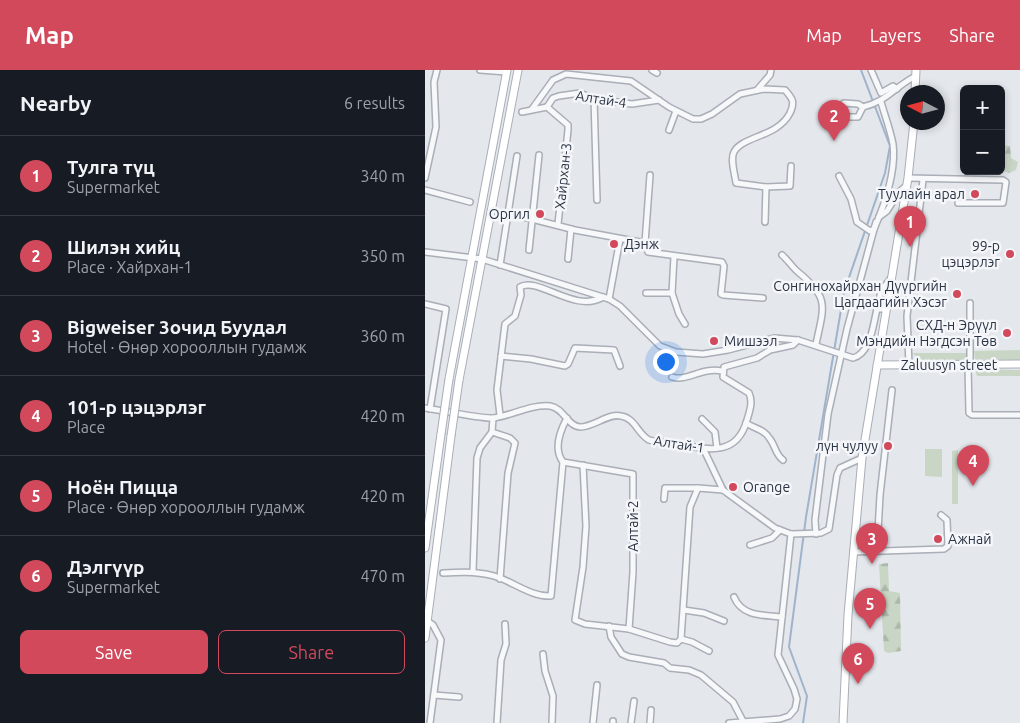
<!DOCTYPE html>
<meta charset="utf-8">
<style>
:root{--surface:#171b24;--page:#20242c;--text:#f1f3f6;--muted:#9ea1a6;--line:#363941;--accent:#d1495b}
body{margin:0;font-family:Ubuntu,sans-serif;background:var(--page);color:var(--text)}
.controls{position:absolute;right:15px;top:15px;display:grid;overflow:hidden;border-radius:8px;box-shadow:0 2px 8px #0003}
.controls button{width:45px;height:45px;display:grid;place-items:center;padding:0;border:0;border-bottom:1px solid var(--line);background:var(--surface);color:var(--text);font:25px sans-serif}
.compass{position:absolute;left:475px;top:15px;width:45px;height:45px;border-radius:50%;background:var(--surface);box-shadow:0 2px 8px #0003;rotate:276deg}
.you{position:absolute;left:240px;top:291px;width:18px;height:18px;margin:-12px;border:4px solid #fff;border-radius:50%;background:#1a73e8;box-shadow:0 0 0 8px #1a73e833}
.badge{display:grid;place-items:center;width:32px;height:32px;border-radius:50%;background:var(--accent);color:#fff;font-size:16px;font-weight:700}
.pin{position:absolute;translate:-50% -41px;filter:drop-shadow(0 1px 2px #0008)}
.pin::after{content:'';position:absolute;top:26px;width:18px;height:15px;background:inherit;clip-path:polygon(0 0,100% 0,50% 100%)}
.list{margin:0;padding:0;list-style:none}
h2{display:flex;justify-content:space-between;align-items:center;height:65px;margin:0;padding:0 20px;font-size:21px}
h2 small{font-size:16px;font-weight:400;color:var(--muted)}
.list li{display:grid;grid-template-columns:32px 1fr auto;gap:15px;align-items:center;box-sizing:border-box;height:80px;padding:0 20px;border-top:1px solid var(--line)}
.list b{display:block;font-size:19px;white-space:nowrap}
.list p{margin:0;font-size:16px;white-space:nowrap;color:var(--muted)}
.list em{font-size:16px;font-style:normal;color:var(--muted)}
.actions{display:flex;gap:10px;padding:15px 20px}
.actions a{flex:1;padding:11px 0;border:1px solid var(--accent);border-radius:8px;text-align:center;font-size:18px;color:var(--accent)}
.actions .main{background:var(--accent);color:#fff}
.map{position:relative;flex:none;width:595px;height:653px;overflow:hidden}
header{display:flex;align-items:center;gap:30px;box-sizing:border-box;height:70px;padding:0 25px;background:var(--accent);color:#fff}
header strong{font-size:24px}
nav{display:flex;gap:28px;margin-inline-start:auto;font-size:18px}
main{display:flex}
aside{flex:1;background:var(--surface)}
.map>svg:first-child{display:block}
.green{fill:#c9d6c5}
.forest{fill:url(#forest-firs)}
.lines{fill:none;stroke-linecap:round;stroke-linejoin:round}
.stream{stroke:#9fb4cc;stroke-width:2}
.street-casing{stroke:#a9aeb7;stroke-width:8}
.secondary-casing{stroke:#a9aeb7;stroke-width:9}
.street{stroke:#f7f8fa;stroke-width:5}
.secondary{stroke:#fff;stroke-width:7}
.secondary-bridge-casing{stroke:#a9aeb7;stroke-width:9;stroke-linecap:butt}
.secondary-bridge{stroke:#fff;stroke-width:7}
.poi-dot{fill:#d1495b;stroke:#f4f6f9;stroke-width:2}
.labels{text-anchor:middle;stroke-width:5;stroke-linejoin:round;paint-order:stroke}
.street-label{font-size:14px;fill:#2b3445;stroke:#f4f6f9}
.poi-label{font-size:14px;fill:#2b3445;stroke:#f4f6f9;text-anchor:end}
</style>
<header>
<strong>Map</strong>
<nav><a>Map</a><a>Layers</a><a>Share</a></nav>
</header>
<main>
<aside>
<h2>Nearby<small>6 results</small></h2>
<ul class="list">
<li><span class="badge">1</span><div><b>Тулга түц</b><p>Supermarket</p></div><em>340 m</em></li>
<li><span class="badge">2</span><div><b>Шилэн хийц</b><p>Place · Хайрхан-1</p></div><em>350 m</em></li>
<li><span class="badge">3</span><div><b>Bigweiser 3очид Буудал</b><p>Hotel · Өнөр хорооллын гудамж</p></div><em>360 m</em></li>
<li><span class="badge">4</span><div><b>101-р цэцэрлэг</b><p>Place</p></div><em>420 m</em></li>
<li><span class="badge">5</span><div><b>Ноён Пицца</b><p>Place · Өнөр хорооллын гудамж</p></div><em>420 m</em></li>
<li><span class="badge">6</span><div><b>Дэлгүүр</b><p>Supermarket</p></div><em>470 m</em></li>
</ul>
<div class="actions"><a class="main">Save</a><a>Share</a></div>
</aside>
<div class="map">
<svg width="595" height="653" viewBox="0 0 595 653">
<defs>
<pattern id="forest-firs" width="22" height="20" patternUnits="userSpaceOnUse" patternTransform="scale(1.25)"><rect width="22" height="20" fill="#c9d6c5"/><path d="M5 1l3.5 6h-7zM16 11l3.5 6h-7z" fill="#adb8ab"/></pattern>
</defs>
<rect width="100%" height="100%" fill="#e4e7ec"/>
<g class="green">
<path d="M595,280v10l-45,-1 -1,-8z"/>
<path d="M487,283h55v4l-3,3h-43z"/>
<path d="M550,299l45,1v6h-43z"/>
<path d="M500,379h17v28l-17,-1z"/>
<path d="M533,380v54h-6v-53z"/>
</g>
<g class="forest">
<path d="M576,75l9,1 1,12 7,4 -2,8 -7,3 -8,-3z"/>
<path d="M463,493l1,28 11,2 1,58 -13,2 -4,-2 -5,-87z"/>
</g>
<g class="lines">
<path class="stream" d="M378,653l4,-27 -18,-49 17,-130 38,-225 41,-119 5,-27 -29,-76"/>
<g class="street-casing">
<g id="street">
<path d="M55,0l26,2"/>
<path d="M227,0l5,3"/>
<path d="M446,0l10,23 12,-7 4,3"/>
<path d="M332,20l13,-15 1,-5"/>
<path d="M169,29l3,101"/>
<path d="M122,37l21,18v5l-10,94"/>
<path d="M122,37l6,-9 6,-2 21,-3 14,6 38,5 27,-4"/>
<path d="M438,37l-5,10h-15l1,-14 14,1 5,3c25,-6 32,-21 53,-31"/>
<path d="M107,39l21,-29 13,-6 65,7 38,26 24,12h8l11,-5 28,-20 24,-5 21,1c8,9 10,12 5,23 -12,24 -48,23 -56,39 -4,7 1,23 2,31l30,4 -1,35"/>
<path d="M97,42l25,-5"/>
<path d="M244,60l7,-19"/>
<path d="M225,105l-5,68 3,9 74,10 2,4 -3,28 2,1 40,3"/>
<path d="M414,106l12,23 6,23 13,9 4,-2 5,-12 8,-6 12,-19 7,-6"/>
<path d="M0,108l11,-51 -2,-45 3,-12"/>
<path d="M483,108l95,2 3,2 -3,21h-45"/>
<path d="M341,117l24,-1 1,-20"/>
<path d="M0,120l45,12"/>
<path d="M83,143l67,17 70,13"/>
<path d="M454,147c9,-23 17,-49 14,-73 -3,-15 -8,-28 -12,-42"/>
<path d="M104,180l10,-95"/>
<path d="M0,182l57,7 127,40 11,7 40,40 16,6 27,2 25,-4 46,-12 24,2 55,18c18,-5 20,-33 24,-49h9"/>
<path d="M357,185c6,5 10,12 16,17 32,26 26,34 18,72"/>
<path d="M249,187l-2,36 7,21 6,10"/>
<path d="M143,189l3,-30"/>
<path d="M75,195l17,-109"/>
<path d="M221,223h26"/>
<path d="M184,229l11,-60"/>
<path d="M0,234l21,5 -16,100"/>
<path d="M452,239l4,-18 10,-13"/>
<path d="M76,286l30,3 34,7 3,-2 7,-16 39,2 6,16"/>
<path d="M484,295l-2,-49 16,-136"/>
<path d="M543,295l1,48 3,2h48"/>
<path d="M545,295v-62"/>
<path d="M247,307c15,5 29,-10 50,-6"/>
<path d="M0,338c15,2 56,11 68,10 18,-2 38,-14 57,-12 14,2 17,20 30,21 14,0 28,-14 41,-11 14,2 16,17 28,24 7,2 15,2 23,3 31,5 64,17 75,-23 3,-10 6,-18 2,-27l-26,-16 1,-10 33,-9 13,-8 23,-5 5,-5"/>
<path d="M75,345l-3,-25 8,-66 10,-8 6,-21 -1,-8c18,-11 55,27 83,10"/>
<path d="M68,348l-1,14 18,6 5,5 -7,30 -8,106"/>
<path d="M142,348c-7,13 -14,31 -4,44l70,12v98l-4,57"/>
<path d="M277,349l13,13 2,16"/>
<path d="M321,353c9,6 18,6 24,16 6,8 5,15 13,21"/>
<path d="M279,380l19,40 52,38 16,6 30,-1 8,-4 8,-54 3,-7 22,-10"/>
<path d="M158,395l3,61 -3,41 -8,53 10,4 44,5 41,13 7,1 4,-4 9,-132 8,-19 25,2"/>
<path d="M239,429l1,-11h33"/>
<path d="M391,464l-1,-14 13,-106 19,-85 29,-107"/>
<path d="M325,475l22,-7 8,-8"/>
<path d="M452,480l3,-55 12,-105"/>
<path d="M428,482l91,-3 4,-3 -1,-26 -6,-5"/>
<path d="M48,501l4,-113 3,-10 12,-16"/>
<path d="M18,503c20,-1 38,-2 57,5 16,6 33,19 51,18l12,-134"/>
<path d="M309,527c8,20 30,18 48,20"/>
<path d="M259,540l20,3 20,8"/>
<path d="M1,550l7,5 8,15 -11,83"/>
<path d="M184,556l2,11 11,17 7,3 35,6 6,5 19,2 12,5 32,27 10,19"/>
<path d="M256,569l11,3 17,9"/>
<path d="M118,584l2,17 8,25 -1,27"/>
<path d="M9,625l25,2"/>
<path d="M72,653l4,-63 5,-16 -1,-20"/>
<path d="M168,653l4,-38"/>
<path d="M188,653v-2"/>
<path d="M206,653l3,-22"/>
<path d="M225,653l1,-13"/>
<path d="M304,653l51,-4 9,-3 6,-7 2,-10 -3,-10 -16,-34 13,-121"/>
</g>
</g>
<g class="secondary-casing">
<g id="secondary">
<path d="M490,22l1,-22"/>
<path d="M452,295l143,-1"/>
<path d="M24,309l58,-309"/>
<path d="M34,310l59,-310"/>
<path d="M0,478l16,-114"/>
<path d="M0,568l26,-202"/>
<path d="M418,653l5,-108 14,-157 46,-280 6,-56"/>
</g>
</g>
<use href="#street" class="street"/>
<use href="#secondary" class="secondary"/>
<g class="secondary-bridge-casing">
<g id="secondary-bridge">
<path d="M16,364l8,-55"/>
<path d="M26,366l8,-56"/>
</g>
</g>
<use href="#secondary-bridge" class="secondary-bridge"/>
</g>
<g class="poi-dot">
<circle cx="550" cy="124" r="5"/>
<circle cx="115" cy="144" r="5"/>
<circle cx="189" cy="174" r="5"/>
<circle cx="585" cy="184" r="5"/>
<circle cx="532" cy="224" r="5"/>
<circle cx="582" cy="263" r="5"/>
<circle cx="289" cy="271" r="5"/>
<circle cx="463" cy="376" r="5"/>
<circle cx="308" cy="417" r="5"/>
<circle cx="513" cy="469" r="5"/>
</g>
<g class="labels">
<g class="street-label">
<text transform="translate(176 29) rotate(9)" y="5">Алтай-4</text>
<text transform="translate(138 106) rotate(-84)" y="5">Хайрхан-3</text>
<text x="524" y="300">Zaluusyn street</text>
<text transform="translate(254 374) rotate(9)" y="5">Алтай-1</text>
<text transform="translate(208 456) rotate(-90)" y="5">Алтай-2</text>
</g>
<g class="poi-label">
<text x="540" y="129">Туулайн арал</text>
<text x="105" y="149">Оргил</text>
<text x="199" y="179" text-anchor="start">Дэнж</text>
<text x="575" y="181">99-р<tspan x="575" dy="16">цэцэрлэг</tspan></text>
<text x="522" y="221">Сонгинохайрхан Дүүргийн<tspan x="522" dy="16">Цагдаагийн Хэсэг</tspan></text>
<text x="572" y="260">СХД-н Эрүүл<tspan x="572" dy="16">Мэндийн Нэгдсэн Төв</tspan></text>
<text x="299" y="276" text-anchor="start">Мишээл</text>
<text x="453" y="381">лүн чулуу</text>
<text x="318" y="422" text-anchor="start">Orange</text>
<text x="523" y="474" text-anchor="start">Ажнай</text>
</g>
</g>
</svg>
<div class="controls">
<button>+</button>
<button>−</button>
</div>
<svg class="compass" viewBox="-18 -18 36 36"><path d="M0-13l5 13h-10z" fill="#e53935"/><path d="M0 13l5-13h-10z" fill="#9ea1a6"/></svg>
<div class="you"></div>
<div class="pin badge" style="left:485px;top:177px">1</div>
<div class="pin badge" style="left:409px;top:71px">2</div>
<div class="pin badge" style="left:447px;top:494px">3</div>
<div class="pin badge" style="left:548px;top:416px">4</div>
<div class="pin badge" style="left:445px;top:559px">5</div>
<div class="pin badge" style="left:433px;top:614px">6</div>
</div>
</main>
